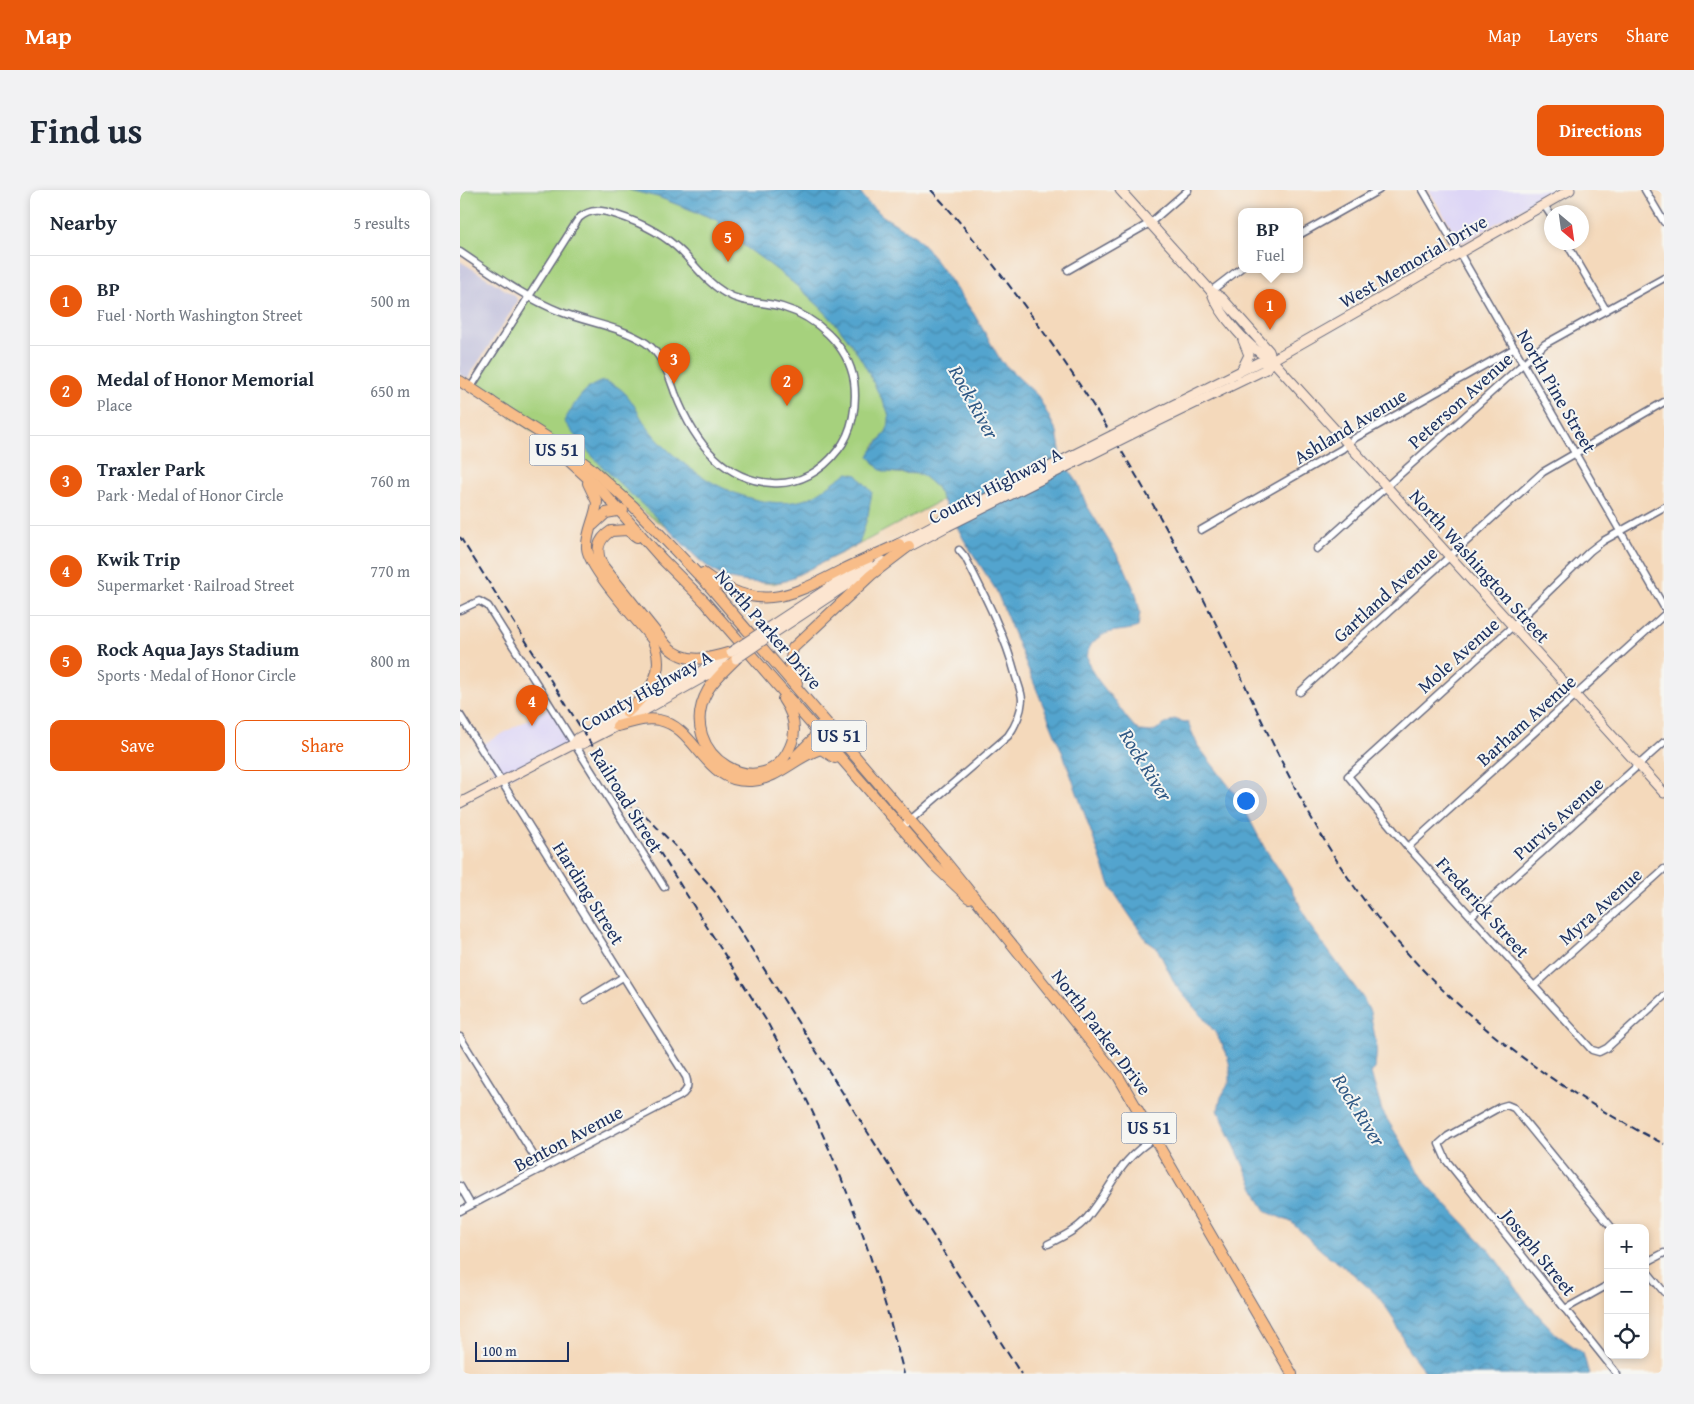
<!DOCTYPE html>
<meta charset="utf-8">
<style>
:root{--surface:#fff;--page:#f2f2f3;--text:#1f2937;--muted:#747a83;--line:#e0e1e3;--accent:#ea580c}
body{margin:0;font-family:"Gentium Book Plus",serif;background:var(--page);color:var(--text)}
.controls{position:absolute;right:15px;bottom:15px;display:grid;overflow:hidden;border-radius:10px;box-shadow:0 2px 8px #0003}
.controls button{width:45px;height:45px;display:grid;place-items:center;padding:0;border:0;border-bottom:1px solid var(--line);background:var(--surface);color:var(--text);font:25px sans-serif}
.compass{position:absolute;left:1084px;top:15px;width:45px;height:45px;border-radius:50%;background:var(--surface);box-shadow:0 2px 8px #0003;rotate:151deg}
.scale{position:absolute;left:15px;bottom:12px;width:94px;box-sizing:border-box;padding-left:5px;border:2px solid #1b2f5e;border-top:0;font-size:14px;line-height:18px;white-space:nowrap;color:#1b2f5e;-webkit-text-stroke:4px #f6f6f2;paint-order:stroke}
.you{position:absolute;left:785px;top:610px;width:18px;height:18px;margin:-12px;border:4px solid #fff;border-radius:50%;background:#1a73e8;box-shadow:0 0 0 8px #1a73e833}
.badge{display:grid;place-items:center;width:32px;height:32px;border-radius:50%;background:var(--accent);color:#fff;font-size:16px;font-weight:700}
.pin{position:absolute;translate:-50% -41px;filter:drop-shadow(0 1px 2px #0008)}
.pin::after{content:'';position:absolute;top:26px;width:18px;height:15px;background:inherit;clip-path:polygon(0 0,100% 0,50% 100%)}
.popup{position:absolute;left:778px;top:18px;width:65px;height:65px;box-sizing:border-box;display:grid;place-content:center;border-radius:10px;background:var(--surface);filter:drop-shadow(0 1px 4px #0005);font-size:16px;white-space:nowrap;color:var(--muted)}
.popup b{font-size:19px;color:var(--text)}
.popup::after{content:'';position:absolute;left:50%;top:100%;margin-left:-10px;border:10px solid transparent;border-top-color:var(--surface)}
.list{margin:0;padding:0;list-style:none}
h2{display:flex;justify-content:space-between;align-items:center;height:65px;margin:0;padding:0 20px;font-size:21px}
h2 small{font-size:16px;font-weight:400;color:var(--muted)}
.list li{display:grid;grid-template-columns:32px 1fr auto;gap:15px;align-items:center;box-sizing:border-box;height:90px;padding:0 20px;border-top:1px solid var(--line)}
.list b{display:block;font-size:19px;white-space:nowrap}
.list p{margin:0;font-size:16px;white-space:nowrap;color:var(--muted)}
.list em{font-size:16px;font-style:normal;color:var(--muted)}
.actions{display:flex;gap:10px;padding:15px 20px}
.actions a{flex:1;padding:11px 0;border:1px solid var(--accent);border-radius:10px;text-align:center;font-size:18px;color:var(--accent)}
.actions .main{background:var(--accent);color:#fff}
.icon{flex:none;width:28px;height:28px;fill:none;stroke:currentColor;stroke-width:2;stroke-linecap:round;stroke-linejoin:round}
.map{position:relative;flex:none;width:1204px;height:1184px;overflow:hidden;border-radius:10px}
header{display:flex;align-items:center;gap:30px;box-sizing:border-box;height:70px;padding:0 25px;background:var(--accent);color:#fff}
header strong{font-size:24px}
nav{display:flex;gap:28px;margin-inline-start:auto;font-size:18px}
.intro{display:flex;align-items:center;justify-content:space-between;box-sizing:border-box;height:120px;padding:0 30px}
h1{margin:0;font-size:35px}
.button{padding:12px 22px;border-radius:10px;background:var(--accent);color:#fff;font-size:18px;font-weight:700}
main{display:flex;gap:30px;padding:0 30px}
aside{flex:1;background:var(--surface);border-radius:10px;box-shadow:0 2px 8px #0003}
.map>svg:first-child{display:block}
.built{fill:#ddd5f6}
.industrial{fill:#c2c1dc}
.green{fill:#a6d17d;stroke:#60806e}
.water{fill:url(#water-waves);stroke:#376a96}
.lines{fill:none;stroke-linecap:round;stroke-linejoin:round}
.street-casing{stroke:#676a7f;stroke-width:9}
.secondary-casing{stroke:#676a7f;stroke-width:11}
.primary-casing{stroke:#676a7f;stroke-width:12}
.street{stroke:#fff;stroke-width:6}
.secondary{stroke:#fce5d0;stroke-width:9}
.primary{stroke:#f8bd89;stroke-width:10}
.rail{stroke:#1b2f5e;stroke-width:2;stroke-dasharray:8 4;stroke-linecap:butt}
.secondary-bridge-casing{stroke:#676a7f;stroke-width:11;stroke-linecap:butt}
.secondary-bridge{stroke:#fce5d0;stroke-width:9}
.labels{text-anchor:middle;stroke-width:4;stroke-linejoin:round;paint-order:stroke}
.shield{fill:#f6f6f2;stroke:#5d6b8a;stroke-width:1}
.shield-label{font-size:18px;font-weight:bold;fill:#1b2f5e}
.street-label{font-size:19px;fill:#1b2f5e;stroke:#f6f6f2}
.water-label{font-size:20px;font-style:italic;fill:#2f5885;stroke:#f6f6f2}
</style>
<header>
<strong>Map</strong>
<nav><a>Map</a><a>Layers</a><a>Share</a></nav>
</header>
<div class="intro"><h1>Find us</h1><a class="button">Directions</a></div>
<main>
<aside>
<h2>Nearby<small>5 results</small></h2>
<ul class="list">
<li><span class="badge">1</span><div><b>BP</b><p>Fuel · North Washington Street</p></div><em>500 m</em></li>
<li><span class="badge">2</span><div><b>Medal of Honor Memorial</b><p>Place</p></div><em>650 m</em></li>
<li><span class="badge">3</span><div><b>Traxler Park</b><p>Park · Medal of Honor Circle</p></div><em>760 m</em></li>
<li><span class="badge">4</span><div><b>Kwik Trip</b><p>Supermarket · Railroad Street</p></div><em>770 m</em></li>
<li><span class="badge">5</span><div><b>Rock Aqua Jays Stadium</b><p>Sports · Medal of Honor Circle</p></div><em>800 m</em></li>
</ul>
<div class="actions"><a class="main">Save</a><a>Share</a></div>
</aside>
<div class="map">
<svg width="1204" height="1184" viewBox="0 0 1204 1184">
<defs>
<pattern id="water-waves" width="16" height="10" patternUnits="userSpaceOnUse" patternTransform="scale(1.25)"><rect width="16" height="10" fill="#53a4ce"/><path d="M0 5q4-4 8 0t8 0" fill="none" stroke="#4486aa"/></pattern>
</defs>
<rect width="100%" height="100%" fill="#f6f6f2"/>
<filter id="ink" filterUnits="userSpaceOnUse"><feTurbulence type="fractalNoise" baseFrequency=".02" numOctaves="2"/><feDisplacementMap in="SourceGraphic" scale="10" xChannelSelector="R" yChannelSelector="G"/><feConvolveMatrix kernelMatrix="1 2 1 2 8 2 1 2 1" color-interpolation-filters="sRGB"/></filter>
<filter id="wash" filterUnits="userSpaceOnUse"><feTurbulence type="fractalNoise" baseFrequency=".0096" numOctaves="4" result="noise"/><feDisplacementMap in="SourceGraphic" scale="20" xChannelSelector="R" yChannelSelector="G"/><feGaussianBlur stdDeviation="1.12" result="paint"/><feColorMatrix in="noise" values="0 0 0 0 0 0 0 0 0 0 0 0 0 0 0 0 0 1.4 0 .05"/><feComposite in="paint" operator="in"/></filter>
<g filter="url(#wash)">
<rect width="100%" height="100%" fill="#f4d9bb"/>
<g class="built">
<path d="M969,0h125l-90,52h-4z"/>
<path d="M91,517l23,37 -73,38 -21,-36z"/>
</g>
<path class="industrial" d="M0,71l55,35 3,5 -50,77 -8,-3z"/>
<path class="green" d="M0,0h169l29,7 59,23 4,3 -3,4c65,47 123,83 158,160 4,9 13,22 14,31 1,12 -10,21 -17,29l21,26 27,1 15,13 8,12 -88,47 -71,35 -13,3 -47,-7 -24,-16 -33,-32 -197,-142 57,-90 -68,-45z"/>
<g class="water">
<path d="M169,0h229l9,12 16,14 33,21 10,10 48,67 27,47 37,35 19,36 5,28 16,23 8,21 38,62 12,28 4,18 -2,15c-12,5 -26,2 -37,9 -30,19 -2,44 11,62 10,12 15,22 27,33l13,1 22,-13 14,4 10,23 41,53 25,48 28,42 18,37 53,72 7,14 7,35 -2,22 -4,4 11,38 44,72 64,68 37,52 29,31 27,19 6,21h-162l-18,-23 -17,-35 -14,-20 -26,-23 -30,-22 -31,-29 -24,-10 -7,-11 -42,-91 3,-13 9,-16v-15l-4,-14 -11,-20 -39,-46 -19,-38 -10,-7 -36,-53 -46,-129 -69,-169 -32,-50 -28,-53 -15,-13 -35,-2 -7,-3 -10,-13c6,-13 20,-21 20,-36 1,-9 -9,-23 -13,-32 -34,-77 -92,-113 -158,-161l2,-4 -3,-3 -59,-23z"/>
<path d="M143,191c27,6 31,28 45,47 32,42 101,86 155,72 18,-5 29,-19 45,-27l9,2 15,17 -4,23 -9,29 -74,37c-15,3 -45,2 -60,-4 -22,-9 -41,-33 -58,-49 -35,-34 -75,-66 -103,-107 11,-17 18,-34 39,-40z"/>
</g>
</g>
<g filter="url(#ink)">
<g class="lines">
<g class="street-casing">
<g id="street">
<path d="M963,0l241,417"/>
<path d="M1185,0l19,32"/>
<path d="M1084,15l8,12"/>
<path d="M839,45l80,-45"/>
<path d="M1106,52l40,68"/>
<path d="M0,62c33,22 65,46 101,60 28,11 61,15 85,31 17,12 23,33 29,50 17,44 46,87 97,90 27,2 50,-12 66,-33 15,-18 19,-46 16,-69 -6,-36 -38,-64 -72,-74 -19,-6 -39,-3 -57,-14 -17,-10 -29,-26 -42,-40 -19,-19 -41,-30 -66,-38 -15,-5 -26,-7 -38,3l-108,169"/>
<path d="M608,80l82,-47 38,-33"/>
<path d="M751,101l30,-23"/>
<path d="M1204,317l-61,34 -13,10 -77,75 -165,150 60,71 184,203 7,2 8,-4 57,-52"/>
<path d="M741,340l141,-81 13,-11 160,-90"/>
<path d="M857,359l228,-205 119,-66"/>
<path d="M0,420l19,-9 9,5 176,281"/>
<path d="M840,502l243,-220 121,-70"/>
<path d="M0,525l226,362c3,8 2,14 -6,19l-220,115"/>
<path d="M441,638l107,-92c8,-11 13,-23 14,-36 0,-7 -4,-16 -6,-23 -11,-42 -31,-81 -51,-120l-6,-7"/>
<path d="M948,657l256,-232"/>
<path d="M1011,726l193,-174"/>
<path d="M1074,796l130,-117"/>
<path d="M125,810l38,-23"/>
<path d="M0,847l82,132"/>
<path d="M0,996l11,19"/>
<path d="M1152,1038l-98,-120 -7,-3 -7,2 -52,29 -9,8 7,16 171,214"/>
<path d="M588,1054c14,-7 29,-14 39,-26 26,-31 30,-57 68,-80"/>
<path d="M1185,1073l19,-10"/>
<path d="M1185,1079l19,23"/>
<path d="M1105,1119l43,-24"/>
</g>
</g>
<g class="secondary-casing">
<g id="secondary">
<path d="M660,0l91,101 11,7 47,53 3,9"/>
<path d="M751,101c8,23 39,59 61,69l392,433"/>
<path d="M782,179l7,-14 -6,-15"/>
<path d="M681,231l118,-59 13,-2"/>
<path d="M684,238l122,-59 6,-9 298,-170"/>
<path d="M434,356l49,-26"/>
<path d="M443,360l45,-24"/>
<path d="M306,439l102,-67"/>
<path d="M311,445l112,-74"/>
<path d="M114,554l4,-6 117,-63 31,-20"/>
<path d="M0,613l114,-59h8l35,-18 110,-62"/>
</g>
</g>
<g class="primary-casing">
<g id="primary">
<path d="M0,191l32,21"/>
<path d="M27,209l80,51 25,19 41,37 78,82 234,273 173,215 174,298"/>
<path d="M96,259l46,42 60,68 43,43 229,263 35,33"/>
<path d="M128,293l9,19c-1,15 -11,30 -10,46 2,21 50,72 65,91 16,33 -2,52 -25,74"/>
<path d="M133,335l13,-12 17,-3"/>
<path d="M177,347l-10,-7 -16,1c-14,9 -16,21 -8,35l64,80c19,19 41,13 64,6"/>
<path d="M243,383c54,39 83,26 137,-2 20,-10 40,-18 59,-27"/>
<path d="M276,469c-10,10 -21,19 -28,31 -37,65 60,121 84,52 5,-15 0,-30 -9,-43"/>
<path d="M337,493l-7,-19 3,-16 78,-73 38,-29"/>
<path d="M157,536c14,-3 28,-9 42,-6 39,8 44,64 93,61 26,-2 45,-25 69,-32l14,9"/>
<path d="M336,566l17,-17 6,-13"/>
</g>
</g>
<use href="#street" class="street"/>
<use href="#secondary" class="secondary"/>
<use href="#primary" class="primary"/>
<g class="rail">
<path d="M471,0c27,28 51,60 74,90 79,103 146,214 204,330 52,104 94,214 168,307 76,97 177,172 287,227"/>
<path d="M0,347l306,483c64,118 106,224 138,354"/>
<path d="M177,617l46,47 33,39 305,481"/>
</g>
<g class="secondary-bridge-casing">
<g id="secondary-bridge">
<path d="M483,330l198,-99"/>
<path d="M488,336l196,-98"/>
<path d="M271,462l35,-23"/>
<path d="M276,469l35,-24"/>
</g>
</g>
<use href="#secondary-bridge" class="secondary-bridge"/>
</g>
</g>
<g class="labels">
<g class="shield">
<rect x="69.5" y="244.5" width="55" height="31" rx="4"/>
<rect x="351.5" y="530.5" width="55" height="31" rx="4"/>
<rect x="661.5" y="922.5" width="55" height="31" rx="4"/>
</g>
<g class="shield-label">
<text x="97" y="266">US 51</text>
<text x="379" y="552">US 51</text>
<text x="689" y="944">US 51</text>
</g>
<g class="street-label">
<text transform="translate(953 71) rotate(-30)" y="7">West Memorial Drive</text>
<text transform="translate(1097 201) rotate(60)" y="7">North Pine Street</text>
<text transform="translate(1000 210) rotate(-42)" y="7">Peterson Avenue</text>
<text transform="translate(890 236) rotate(-31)" y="7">Ashland Avenue</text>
<text transform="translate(535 295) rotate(-27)" y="7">County Highway A</text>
<text transform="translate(1020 376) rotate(48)" y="7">North Washington Street</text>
<text transform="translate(925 404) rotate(-42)" y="7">Gartland Avenue</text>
<text transform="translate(309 439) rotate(49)" y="7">North Parker Drive</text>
<text transform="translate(998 465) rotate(-42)" y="7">Mole Avenue</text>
<text transform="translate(186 500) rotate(-29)" y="7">County Highway A</text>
<text transform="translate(1066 530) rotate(-42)" y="7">Barham Avenue</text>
<text transform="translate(167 610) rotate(58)" y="7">Railroad Street</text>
<text transform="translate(1098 628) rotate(-42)" y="7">Purvis Avenue</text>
<text transform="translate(129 703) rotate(58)" y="7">Harding Street</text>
<text transform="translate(1140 716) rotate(-42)" y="7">Myra Avenue</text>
<text transform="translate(1023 717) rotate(48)" y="7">Frederick Street</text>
<text transform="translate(642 842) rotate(53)" y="7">North Parker Drive</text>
<text transform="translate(108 948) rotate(-28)" y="7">Benton Avenue</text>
<text transform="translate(1079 1062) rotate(51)" y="7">Joseph Street</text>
</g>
<g class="water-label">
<text transform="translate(514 212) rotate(61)" y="7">Rock River</text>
<text transform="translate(686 575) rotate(58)" y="7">Rock River</text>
<text transform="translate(899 920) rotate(58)" y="7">Rock River</text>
</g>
</g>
</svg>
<div class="controls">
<button>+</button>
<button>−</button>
<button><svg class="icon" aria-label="locate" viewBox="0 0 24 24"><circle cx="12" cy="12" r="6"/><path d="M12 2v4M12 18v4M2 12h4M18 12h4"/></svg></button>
</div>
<svg class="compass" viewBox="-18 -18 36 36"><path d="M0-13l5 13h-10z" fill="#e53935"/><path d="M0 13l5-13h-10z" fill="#747a83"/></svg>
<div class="scale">100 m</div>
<div class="you"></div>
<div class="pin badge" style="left:810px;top:140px">1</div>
<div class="popup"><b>BP</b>Fuel</div>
<div class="pin badge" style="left:327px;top:216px">2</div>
<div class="pin badge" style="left:214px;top:194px">3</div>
<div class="pin badge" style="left:72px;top:536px">4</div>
<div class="pin badge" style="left:268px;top:72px">5</div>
</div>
</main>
